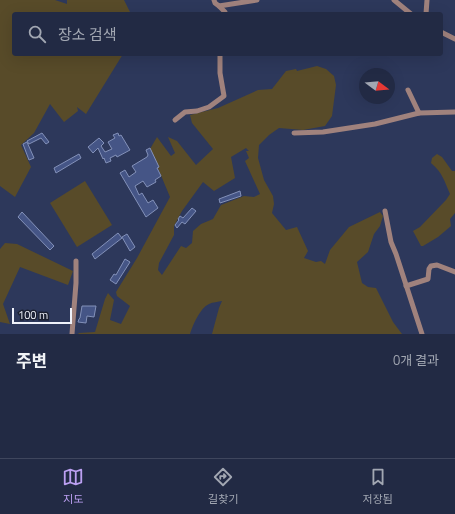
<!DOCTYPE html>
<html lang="ko">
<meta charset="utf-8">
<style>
:root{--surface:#222a44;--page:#2a324b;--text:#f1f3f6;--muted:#a2a7b2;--line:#3f465d;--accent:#bca0f2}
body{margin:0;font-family:"Titillium Web","Noto Sans KR",sans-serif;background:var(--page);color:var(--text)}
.compass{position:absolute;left:359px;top:68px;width:36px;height:36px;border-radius:50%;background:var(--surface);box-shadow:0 4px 16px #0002;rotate:106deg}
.scale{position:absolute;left:12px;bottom:10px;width:60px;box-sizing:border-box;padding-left:4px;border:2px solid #eff2fb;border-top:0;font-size:11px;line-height:14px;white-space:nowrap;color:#eff2fb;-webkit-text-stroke:3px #1b2030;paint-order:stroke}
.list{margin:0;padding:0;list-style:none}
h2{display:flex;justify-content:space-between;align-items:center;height:52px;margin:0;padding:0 16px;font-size:17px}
h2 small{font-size:13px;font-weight:400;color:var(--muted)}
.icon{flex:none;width:22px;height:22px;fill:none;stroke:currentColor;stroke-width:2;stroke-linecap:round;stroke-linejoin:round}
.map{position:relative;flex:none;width:455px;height:334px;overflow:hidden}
.search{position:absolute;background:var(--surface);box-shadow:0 4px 16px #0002;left:12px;right:12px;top:12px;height:44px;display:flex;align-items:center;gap:10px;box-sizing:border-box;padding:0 14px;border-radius:4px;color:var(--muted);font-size:15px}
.sheet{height:124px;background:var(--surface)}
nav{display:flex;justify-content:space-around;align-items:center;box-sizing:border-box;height:56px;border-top:1px solid var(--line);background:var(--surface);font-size:11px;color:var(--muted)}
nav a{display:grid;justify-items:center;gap:2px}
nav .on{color:var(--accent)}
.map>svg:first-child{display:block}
.green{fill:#584b29;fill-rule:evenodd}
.building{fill:#455586;stroke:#8391b9}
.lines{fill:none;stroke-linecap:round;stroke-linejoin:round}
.minor{stroke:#a0827d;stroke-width:5}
</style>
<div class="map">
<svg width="455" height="334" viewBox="0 0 455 334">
<rect width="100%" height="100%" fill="#2d385b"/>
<g class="green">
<path d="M0,0h55l12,4v-4h57l7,14h-117v40h109l-37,60 -9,-7 1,4 -14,11 -14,-18 -16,29 -13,12 10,22 -16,30 -15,-11z"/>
<path d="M317,66l9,3 8,7 2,9 -4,31 -7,10 -22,4 -24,-2 -10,7 -10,10 -1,13 6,22 9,16 1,8 -2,9 14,17 11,-3 11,24 -4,7 12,4 5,-1 4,3 5,-14 19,-23 31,-15 3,4 -3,10 -6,8 -6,18 -11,10 5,21 6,4 8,1 17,34 9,12h-190l7,-26 3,-7c-4,1 -9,1 -13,3 -9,4 -16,21 -19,30h-112l1,-1 16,-1 10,-33 3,-6 6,7 -4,20 11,4 9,-18 -13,-10 -1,-4 21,-34 33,-61 -20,-48 7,-12 14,19 4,-3 -7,-16 9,4 19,24 17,-16 -21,-26 -2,-8 28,-7 40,-18 14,-1 14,-18 10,-2 1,2zM246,148l3,3h-3l3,7 -4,3 15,33 -6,3 -10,-1 -23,9 -8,14 -12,5 -8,7 -1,12 -6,5 -5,-2 -19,29 -4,-5 1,-7 15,-28v-9l8,-15 21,-29 11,9 21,-13 -4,-21z"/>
<path d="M437,154l5,3 10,14h3v42l-5,6 1,7 -13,11 -15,9h-2l-8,-15 7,-4 26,-27 4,-6c-6,-13 -7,-21 -19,-31l1,-5z"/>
<path d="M85,181l27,44 -35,22 -27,-44z"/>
<path d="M5,243l12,1 56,27 -5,14 -48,-18 -17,37 7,20 -10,-2v-73z"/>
</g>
<g class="building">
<path d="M42,133l7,9 -3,2 -5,-6 -12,6 -2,-3z"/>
<path d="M118,133l1,3 2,-1 9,15 -13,7 -1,-2 -6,3 1,3 -5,2 -2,-5 -1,1 -5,-11 -5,5 -5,-6 11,-9 5,5 -3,3 4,6 7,-3 -4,-7 7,-4 -2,-3z"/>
<path d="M27,142l7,16 -5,2 -6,-16z"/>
<path d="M150,148l9,19 -2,1 4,8 -6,4 1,2 -9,5 -4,-6 -8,5 4,9 3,-2 6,10 5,-3 5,8 -12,9 -26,-44 5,-3 4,7 7,-5 -4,-6 15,-9 1,-2 -2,-5z"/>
<path d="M79,154l2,4 -25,15 -2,-5z"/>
<path d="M240,191l1,5 -21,7 -1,-4z"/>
<path d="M192,208l4,3 -11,13 -3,-2 -5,6 -2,-3 4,-5 -1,-1 2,-3 3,2z"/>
<path d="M22,212l32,34 -4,4 -32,-33z"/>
<path d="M118,233l4,5 -27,21 -3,-5z"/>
<path d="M127,234l8,13 -5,4 -8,-14z"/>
<path d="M125,259l5,3 -14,22 -6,-4 4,-6 2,1z"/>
<path d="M82,306h14l-2,11 -7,-1 -1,7 -8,-1 1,-3 1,-1z"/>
</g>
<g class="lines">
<g class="minor">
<path d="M214,0l1,3 4,3 38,-6"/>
<path d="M394,0l17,14"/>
<path d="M219,6l6,6v2"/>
<path d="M426,14l1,-14"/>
<path d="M441,32l14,7"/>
<path d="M408,90l11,23"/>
<path d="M175,120l10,-8 12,-1 12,-4 15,-11 -4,-23v-19"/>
<path d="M294,133l29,-1 52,-8 44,-11 36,-1"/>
<path d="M385,211l6,31 5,12 26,80"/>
<path d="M406,286l22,-7 1,-10 2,-3 6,-1 18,7"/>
<path d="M72,334l4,-51v-22"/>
</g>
</g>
</svg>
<svg class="compass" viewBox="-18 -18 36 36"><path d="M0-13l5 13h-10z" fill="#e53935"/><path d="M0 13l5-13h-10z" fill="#a2a7b2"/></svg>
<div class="scale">100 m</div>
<div class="search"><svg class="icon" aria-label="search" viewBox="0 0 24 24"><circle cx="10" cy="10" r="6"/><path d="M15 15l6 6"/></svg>장소 검색</div>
</div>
<section class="sheet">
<h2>주변<small>0개 결과</small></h2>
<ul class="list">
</ul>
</section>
<nav>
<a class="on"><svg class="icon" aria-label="map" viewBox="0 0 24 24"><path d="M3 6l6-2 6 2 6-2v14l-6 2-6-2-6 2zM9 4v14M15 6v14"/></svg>지도</a>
<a><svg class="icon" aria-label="directions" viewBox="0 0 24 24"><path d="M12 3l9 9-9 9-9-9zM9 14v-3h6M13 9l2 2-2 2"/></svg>길찾기</a>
<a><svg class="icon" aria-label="saved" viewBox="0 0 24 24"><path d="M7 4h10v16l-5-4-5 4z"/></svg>저장됨</a>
</nav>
